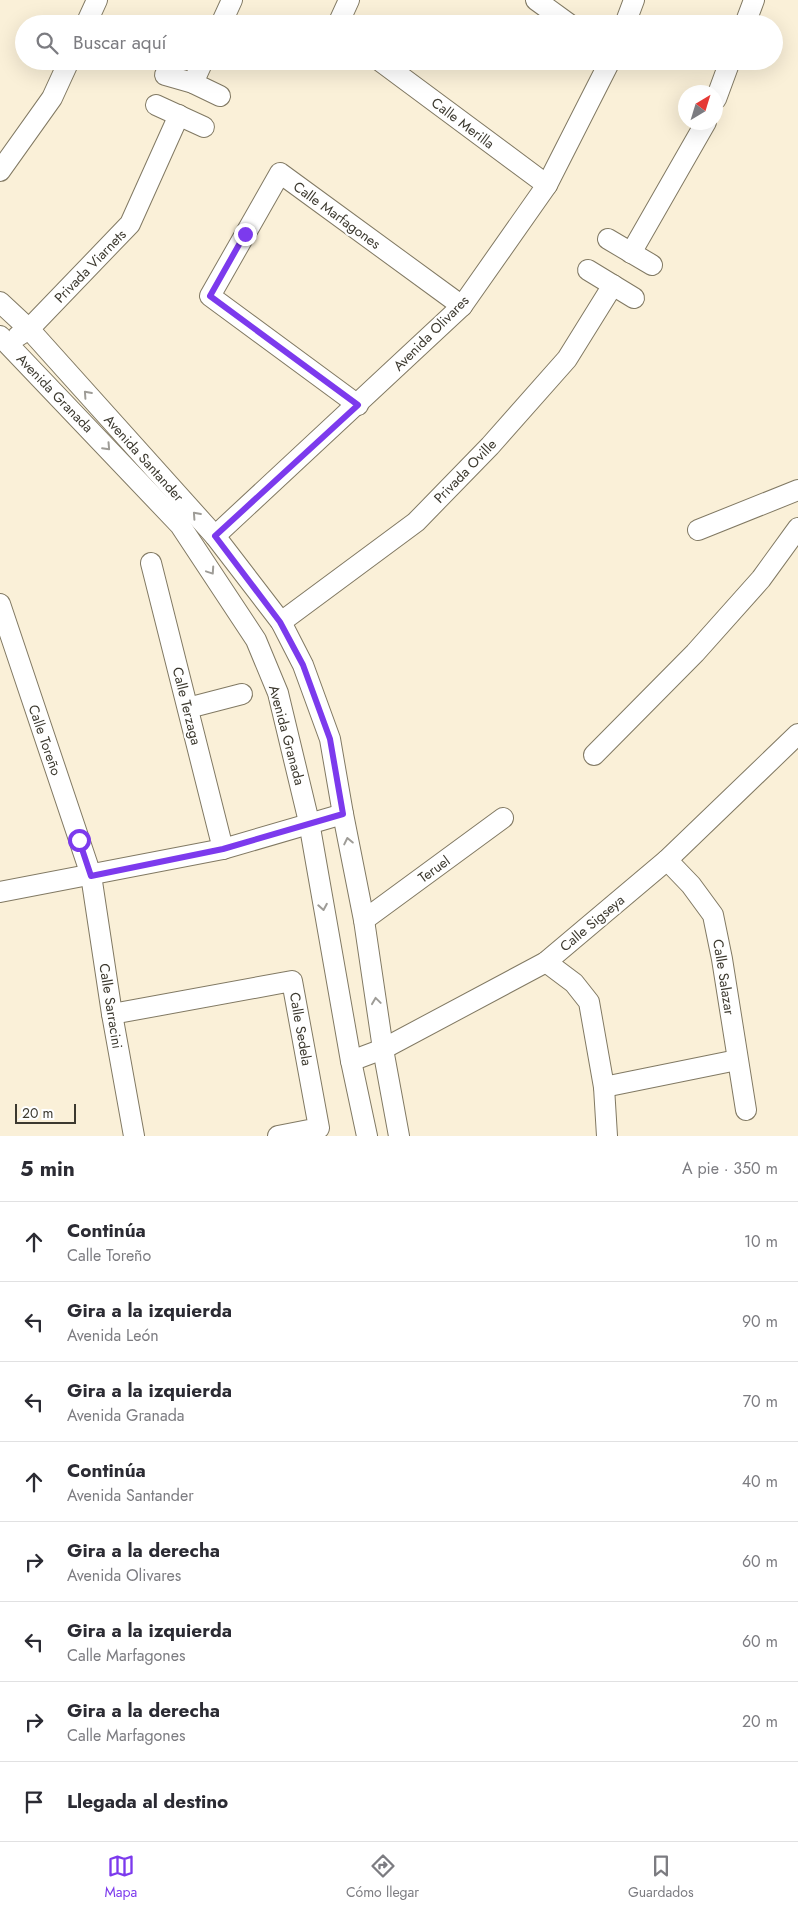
<!DOCTYPE html>
<html lang="es">
<meta charset="utf-8">
<style>
:root{--surface:#fff;--page:#f2f2f3;--text:#2b2b33;--muted:#7c7c81;--line:#e1e1e2;--accent:#7c3aed}
body{margin:0;font-family:Jost,sans-serif;background:var(--page);color:var(--text)}
.compass{position:absolute;left:678px;top:85px;width:45px;height:45px;border-radius:50%;background:var(--surface);box-shadow:0 5px 20px #0002;rotate:38deg}
.scale{position:absolute;left:15px;bottom:12px;width:61px;box-sizing:border-box;padding-left:5px;border:2px solid #3c392f;border-top:0;font-size:14px;line-height:18px;white-space:nowrap;color:#3c392f;-webkit-text-stroke:4px #fff;paint-order:stroke}
.stop{position:absolute;width:15px;height:15px;margin:-11px;border:4px solid #7c3aed;border-radius:50%;background:#fff}
.stop.end{background:#7c3aed;border-color:#fff;box-shadow:0 1px 5px #0008}
.list{margin:0;padding:0;list-style:none}
h2{display:flex;justify-content:space-between;align-items:center;height:65px;margin:0;padding:0 20px;font-size:21px}
h2 small{font-size:16px;font-weight:400;color:var(--muted)}
.list li{display:grid;grid-template-columns:32px 1fr auto;gap:15px;align-items:center;box-sizing:border-box;height:80px;padding:0 20px;border-top:1px solid var(--line)}
.list b{display:block;font-size:19px;white-space:nowrap}
.list p{margin:0;font-size:16px;white-space:nowrap;color:var(--muted)}
.list em{font-size:16px;font-style:normal;color:var(--muted)}
.icon{flex:none;width:28px;height:28px;fill:none;stroke:currentColor;stroke-width:2;stroke-linecap:round;stroke-linejoin:round}
.map{position:relative;flex:none;width:798px;height:1136px;overflow:hidden}
.search{position:absolute;background:var(--surface);box-shadow:0 5px 20px #0002;left:15px;right:15px;top:15px;height:55px;display:flex;align-items:center;gap:12px;box-sizing:border-box;padding:0 18px;border-radius:28px;color:var(--muted);font-size:19px}
.sheet{height:705px;background:var(--surface)}
nav{display:flex;justify-content:space-around;align-items:center;box-sizing:border-box;height:70px;border-top:1px solid var(--line);background:var(--surface);font-size:14px;color:var(--muted)}
nav a{display:grid;justify-items:center;gap:2px}
nav .on{color:var(--accent)}
.map>svg:first-child{display:block}
.lines{fill:none;stroke-linecap:round;stroke-linejoin:round}
.minor-casing{stroke:#817963;stroke-width:22}
.minor{stroke:#fff;stroke-width:20}
.oneway{stroke:#9e9c97}
.route{stroke:#7c3aed;stroke-width:6}
.labels{text-anchor:middle;stroke-width:4.5;stroke-linejoin:round;paint-order:stroke}
.street-label{font-size:14px;fill:#3c392f;stroke:#fff}
</style>
<div class="map">
<svg width="798" height="1136" viewBox="0 0 798 1136">
<rect width="100%" height="100%" fill="#faf0d8"/>
<g class="lines">
<g class="minor-casing">
<g id="minor">
<path d="M536,0l33,24"/>
<path d="M86,24l11,-24"/>
<path d="M221,24l11,-24"/>
<path d="M338,24l11,-24"/>
<path d="M625,24l9,-24"/>
<path d="M745,24l9,-24"/>
<path d="M380,61l167,124"/>
<path d="M165,75l28,8 27,13"/>
<path d="M193,83l10,-22"/>
<path d="M716,99l14,-38"/>
<path d="M156,105l48,22"/>
<path d="M0,171l52,-73 17,-37"/>
<path d="M608,239l44,26"/>
<path d="M631,253l75,-131"/>
<path d="M588,270l46,28"/>
<path d="M0,302l29,27 186,207 66,86 22,43 27,74 13,75 21,106 19,129 16,87"/>
<path d="M0,336l180,189 76,115 22,53 31,129 42,239 16,75"/>
<path d="M18,336l11,-7 101,-105 49,-109"/>
<path d="M358,405l-148,-109 70,-123 182,133"/>
<path d="M698,530l100,-40"/>
<path d="M215,536l247,-230 85,-121 63,-124"/>
<path d="M151,563l72,286"/>
<path d="M0,604l91,271 21,139 22,122"/>
<path d="M281,622l135,-100 74,-76 77,-87 46,-74"/>
<path d="M188,708l54,-14"/>
<path d="M594,755l101,-102 66,-74 37,-51"/>
<path d="M667,860l24,25 22,30 9,44 24,151"/>
<path d="M0,892l223,-43 120,-35"/>
<path d="M364,920l139,-102"/>
<path d="M546,962l28,21 15,19 15,85 3,49"/>
<path d="M112,1014l180,-33 27,147 -41,8"/>
<path d="M351,1061l32,-12 163,-87 121,-102 131,-126"/>
<path d="M604,1087l133,-27"/>
</g>
</g>
<use href="#minor" class="minor"/>
</g>
<defs><path id="oneway-chevron" d="M-2-3.5L2.5 0L-2 3.5" fill="none" stroke-width="1.6" stroke-linecap="round" stroke-linejoin="round" transform="scale(1.25)"/></defs>
<g class="oneway">
<use href="#oneway-chevron" transform="translate(87 394) rotate(-132)"/>
<use href="#oneway-chevron" transform="translate(107 447) rotate(47)"/>
<use href="#oneway-chevron" transform="translate(196 515) rotate(-132)"/>
<use href="#oneway-chevron" transform="translate(211 571) rotate(56)"/>
<use href="#oneway-chevron" transform="translate(348 841) rotate(-102)"/>
<use href="#oneway-chevron" transform="translate(323 907) rotate(80)"/>
<use href="#oneway-chevron" transform="translate(376 1001) rotate(-98)"/>
</g>
<g class="lines">
<path class="route" d="M79,840l12,36 132,-27 120,-35 -13,-75 -27,-74 -23,-43 -65,-86 143,-131 -148,-109 35,-62"/>
</g>
<g class="labels">
<g class="street-label">
<text transform="translate(463 123) rotate(37)" y="5">Calle Merilla</text>
<text transform="translate(337 215) rotate(36)" y="5">Calle Marfagones</text>
<text transform="translate(90 266) rotate(-46)" y="5">Privada Viarnets</text>
<text transform="translate(431 333) rotate(-45)" y="5">Avenida Olivares</text>
<text transform="translate(55 393) rotate(46)" y="5">Avenida Granada</text>
<text transform="translate(144 458) rotate(48)" y="5">Avenida Santander</text>
<text transform="translate(465 471) rotate(-46)" y="5">Privada Oville</text>
<text transform="translate(187 706) rotate(76)" y="5">Calle Terzaga</text>
<text transform="translate(287 735) rotate(75)" y="5">Avenida Granada</text>
<text transform="translate(45 740) rotate(71)" y="5">Calle Toreño</text>
<text transform="translate(434 869) rotate(-36)" y="5">Teruel</text>
<text transform="translate(592 923) rotate(-40)" y="5">Calle Sigseya</text>
<text transform="translate(724 977) rotate(81)" y="5">Calle Salazar</text>
<text transform="translate(111 1006) rotate(81)" y="5">Calle Sarracini</text>
<text transform="translate(301 1029) rotate(80)" y="5">Calle Sedela</text>
</g>
</g>
</svg>
<svg class="compass" viewBox="-18 -18 36 36"><path d="M0-13l5 13h-10z" fill="#e53935"/><path d="M0 13l5-13h-10z" fill="#7c7c81"/></svg>
<div class="scale">20 m</div>
<div class="stop" style="left:79px;top:840px"></div>
<div class="stop end" style="left:245px;top:234px"></div>
<div class="search"><svg class="icon" aria-label="search" viewBox="0 0 24 24"><circle cx="10" cy="10" r="6"/><path d="M15 15l6 6"/></svg>Buscar aquí</div>
</div>
<section class="sheet">
<h2>5 min<small>A pie · 350 m</small></h2>
<ul class="list">
<li><svg class="icon" aria-label="ahead" viewBox="0 0 24 24"><path d="M12 20V5M6 11l6-6 6 6"/></svg><div><b>Continúa</b><p>Calle Toreño</p></div><em>10 m</em></li>
<li><svg class="icon" aria-label="left" viewBox="0 0 24 24"><path d="M17 20v-9H6M10 6l-5 5 5 5"/></svg><div><b>Gira a la izquierda</b><p>Avenida León</p></div><em>90 m</em></li>
<li><svg class="icon" aria-label="left" viewBox="0 0 24 24"><path d="M17 20v-9H6M10 6l-5 5 5 5"/></svg><div><b>Gira a la izquierda</b><p>Avenida Granada</p></div><em>70 m</em></li>
<li><svg class="icon" aria-label="ahead" viewBox="0 0 24 24"><path d="M12 20V5M6 11l6-6 6 6"/></svg><div><b>Continúa</b><p>Avenida Santander</p></div><em>40 m</em></li>
<li><svg class="icon" aria-label="right" viewBox="0 0 24 24"><path d="M7 20v-9h11M14 6l5 5-5 5"/></svg><div><b>Gira a la derecha</b><p>Avenida Olivares</p></div><em>60 m</em></li>
<li><svg class="icon" aria-label="left" viewBox="0 0 24 24"><path d="M17 20v-9H6M10 6l-5 5 5 5"/></svg><div><b>Gira a la izquierda</b><p>Calle Marfagones</p></div><em>60 m</em></li>
<li><svg class="icon" aria-label="right" viewBox="0 0 24 24"><path d="M7 20v-9h11M14 6l5 5-5 5"/></svg><div><b>Gira a la derecha</b><p>Calle Marfagones</p></div><em>20 m</em></li>
<li><svg class="icon" aria-label="arrive" viewBox="0 0 24 24"><path d="M6 21V4h12l-3 4 3 4H6"/></svg><div><b>Llegada al destino</b></div></li>
</ul>
</section>
<nav>
<a class="on"><svg class="icon" aria-label="map" viewBox="0 0 24 24"><path d="M3 6l6-2 6 2 6-2v14l-6 2-6-2-6 2zM9 4v14M15 6v14"/></svg>Mapa</a>
<a><svg class="icon" aria-label="directions" viewBox="0 0 24 24"><path d="M12 3l9 9-9 9-9-9zM9 14v-3h6M13 9l2 2-2 2"/></svg>Cómo llegar</a>
<a><svg class="icon" aria-label="saved" viewBox="0 0 24 24"><path d="M7 4h10v16l-5-4-5 4z"/></svg>Guardados</a>
</nav>
